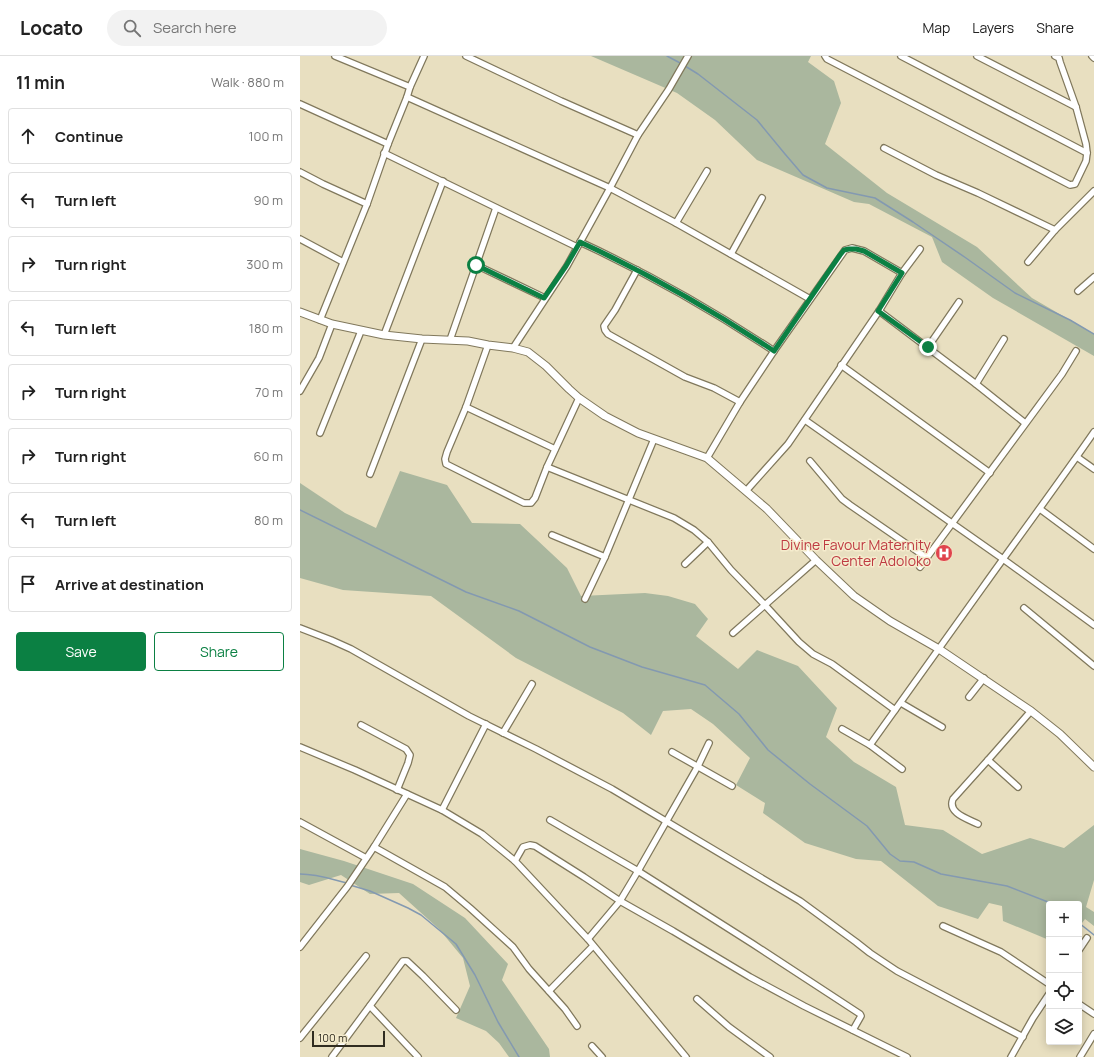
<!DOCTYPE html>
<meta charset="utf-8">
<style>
:root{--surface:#fff;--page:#f2f2f2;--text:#222;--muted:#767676;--line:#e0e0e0;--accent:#0b8043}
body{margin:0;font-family:Manrope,sans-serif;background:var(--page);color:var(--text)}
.controls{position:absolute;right:12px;bottom:12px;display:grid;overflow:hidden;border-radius:4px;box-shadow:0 2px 10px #0003}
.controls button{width:36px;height:36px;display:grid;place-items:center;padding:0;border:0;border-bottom:1px solid var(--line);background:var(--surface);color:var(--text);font:20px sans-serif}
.scale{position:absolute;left:12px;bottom:10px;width:73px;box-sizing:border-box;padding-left:4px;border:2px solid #302c20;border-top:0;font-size:11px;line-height:14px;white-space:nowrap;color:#302c20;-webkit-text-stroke:3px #f5eccd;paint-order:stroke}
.stop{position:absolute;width:12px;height:12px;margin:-9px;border:3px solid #0b8043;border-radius:50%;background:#fff}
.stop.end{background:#0b8043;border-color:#fff;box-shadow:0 1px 4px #0008}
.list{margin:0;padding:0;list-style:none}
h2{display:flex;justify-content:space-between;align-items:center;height:52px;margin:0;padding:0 16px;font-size:17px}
h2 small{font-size:13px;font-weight:400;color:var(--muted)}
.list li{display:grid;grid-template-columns:26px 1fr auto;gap:12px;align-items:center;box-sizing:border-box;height:56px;margin:0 8px 8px;padding:0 8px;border:1px solid var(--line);border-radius:4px}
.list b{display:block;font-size:15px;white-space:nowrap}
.list em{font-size:13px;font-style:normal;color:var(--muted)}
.actions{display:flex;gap:8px;padding:12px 16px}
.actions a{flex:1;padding:9px 0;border:1px solid var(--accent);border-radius:4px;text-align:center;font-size:14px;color:var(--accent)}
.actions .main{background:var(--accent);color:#fff}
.icon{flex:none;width:22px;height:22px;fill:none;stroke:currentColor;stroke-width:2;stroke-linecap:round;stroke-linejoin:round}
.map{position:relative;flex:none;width:794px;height:1001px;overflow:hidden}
header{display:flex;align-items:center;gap:24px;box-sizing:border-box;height:56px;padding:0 20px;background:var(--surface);border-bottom:1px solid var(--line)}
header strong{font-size:19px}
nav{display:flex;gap:22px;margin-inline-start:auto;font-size:14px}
.search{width:280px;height:36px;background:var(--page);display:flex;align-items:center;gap:10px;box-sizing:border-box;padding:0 14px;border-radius:22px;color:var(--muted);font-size:15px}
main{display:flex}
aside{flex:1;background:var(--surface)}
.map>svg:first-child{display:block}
.grass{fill:#aab79e}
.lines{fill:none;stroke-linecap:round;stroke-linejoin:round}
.stream{stroke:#8399b1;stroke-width:1.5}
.minor-casing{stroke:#80785c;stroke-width:8}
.tertiary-casing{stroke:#80785c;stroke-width:9}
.minor{stroke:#fff;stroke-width:5.5}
.tertiary{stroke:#fff;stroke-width:7}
.route{stroke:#0b8043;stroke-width:5}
.labels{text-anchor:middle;stroke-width:3;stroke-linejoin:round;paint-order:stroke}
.health-label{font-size:14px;fill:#be3a42;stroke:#f5eccd;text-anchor:end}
</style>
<header>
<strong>Locato</strong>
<div class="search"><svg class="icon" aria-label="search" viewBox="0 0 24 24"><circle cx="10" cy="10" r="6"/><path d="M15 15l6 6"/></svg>Search here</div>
<nav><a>Map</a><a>Layers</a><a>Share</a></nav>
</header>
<main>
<aside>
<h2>11 min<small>Walk · 880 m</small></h2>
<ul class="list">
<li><svg class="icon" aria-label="ahead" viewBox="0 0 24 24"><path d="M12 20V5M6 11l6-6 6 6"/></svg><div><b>Continue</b></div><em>100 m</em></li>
<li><svg class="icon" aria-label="left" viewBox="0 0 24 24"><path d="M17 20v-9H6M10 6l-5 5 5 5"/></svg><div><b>Turn left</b></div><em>90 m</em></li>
<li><svg class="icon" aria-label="right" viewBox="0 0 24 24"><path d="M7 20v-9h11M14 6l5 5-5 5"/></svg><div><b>Turn right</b></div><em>300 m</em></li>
<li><svg class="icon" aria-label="left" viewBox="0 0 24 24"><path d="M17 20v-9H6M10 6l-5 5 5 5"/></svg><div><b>Turn left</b></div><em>180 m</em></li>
<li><svg class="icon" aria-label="right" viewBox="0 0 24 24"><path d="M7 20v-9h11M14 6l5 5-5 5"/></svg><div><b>Turn right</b></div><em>70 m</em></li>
<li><svg class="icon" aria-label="right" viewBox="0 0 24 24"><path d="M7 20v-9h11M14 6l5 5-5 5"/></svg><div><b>Turn right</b></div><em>60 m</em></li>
<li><svg class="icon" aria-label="left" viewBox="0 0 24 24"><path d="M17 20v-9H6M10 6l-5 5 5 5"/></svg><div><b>Turn left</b></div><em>80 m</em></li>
<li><svg class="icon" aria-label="arrive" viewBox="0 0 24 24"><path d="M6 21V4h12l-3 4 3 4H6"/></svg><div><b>Arrive at destination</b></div></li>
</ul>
<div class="actions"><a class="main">Save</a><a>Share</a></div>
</aside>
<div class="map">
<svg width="794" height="1001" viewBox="0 0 794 1001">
<rect width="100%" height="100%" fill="#e8dfc0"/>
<g class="grass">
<path d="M291,0h220l-3,6 26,19 7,22 -16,41 62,49 90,54 55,51 62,36v22l-101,-58 -51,-36 -10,-25 -63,-33 -15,-2 -97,-42 -42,-40 -38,-27z"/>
<path d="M100,415l47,14 25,38 48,1 47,44 14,28 64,-3 23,3 27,8 13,15 -12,17 42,33 19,-19 41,16 39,42 -11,29 28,25 42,25 9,38 38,5 39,24 48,-16 34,10 30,-23v55l-8,27 8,5v14l-9,-7 -6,8v-23h-30v36l-46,-19 -1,-15 -13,-3 -11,16 -40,-13 -57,-45 -25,-2 -51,-16 -42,-30 2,-10 -29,-18 14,-27 -37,-34 -22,-15 -28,2 -12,24 -28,-22 -107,-55 -85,-62 -88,-6 -43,-12v-95l45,30 31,15z"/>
<path d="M0,793l44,12 69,23 52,34 43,46 -6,16 47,69 1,8h-41l-10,-14 -13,-12 -30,-13 14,-32 -7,-28 -24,-29 -40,-36 -29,1 -29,-19 -32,10 -9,-3z"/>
</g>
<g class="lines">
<g class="stream">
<path d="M367,0l15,8"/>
<path d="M385,10l13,8 59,46 28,34 18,21 24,13 48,10 38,24 53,36 49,35 55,27 24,14"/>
<path d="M0,454l166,82 53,19 71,36 52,20 63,18 34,29 29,36 42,34 57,42 23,28 10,7 14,1 27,12 66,12 41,16 3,2"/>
<path d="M0,818c17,0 31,5 47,9"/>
<path d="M50,829l20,6 38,17 13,7 35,29 19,31 23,47 21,35"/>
<path d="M779,867l15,12"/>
</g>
<g class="minor-casing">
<g id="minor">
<path d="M35,0l75,31"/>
<path d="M166,0l95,45 77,34"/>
<path d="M525,0l2,3 243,126 5,-1 11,-23 1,-8 -1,-9 -10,-37 -16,-45 -1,-4 -4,-2"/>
<path d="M601,0l186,97"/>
<path d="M677,0l99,51"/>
<path d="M792,0l2,2"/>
<path d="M107,41l203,91 66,35 134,76"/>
<path d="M0,48l88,40"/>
<path d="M584,92l52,27 42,18 77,37"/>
<path d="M84,97l193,94"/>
<path d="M0,116l23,12 44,20"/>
<path d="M376,167l31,-52"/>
<path d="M0,183l43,23"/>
<path d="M280,186c67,31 132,68 194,109"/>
<path d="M431,198l31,-56"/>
<path d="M728,206l27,-32 39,-39"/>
<path d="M176,209l69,33"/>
<path d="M337,214l-22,40 -11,16 1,4 3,4 77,43 29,11 26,14"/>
<path d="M778,235l16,-14"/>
<path d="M579,255l97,73 49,39"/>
<path d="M20,264l47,-116 21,-60 19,-47 3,-10 14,-31"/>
<path d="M84,279l59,-154"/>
<path d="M150,284l46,-132"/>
<path d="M188,289l-22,62 -19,45 -2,7 1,5 78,39h7l4,-5 12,-31 32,-69"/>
<path d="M628,291l31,-45"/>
<path d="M213,292l54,-82 43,-78 28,-53 31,-46 19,-33"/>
<path d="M541,309l149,108"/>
<path d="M676,328l28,-45"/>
<path d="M0,335l19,-33 13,-34"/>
<path d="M166,351l89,42"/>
<path d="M505,364l198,139 91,66"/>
<path d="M20,377l41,-102"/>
<path d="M777,401l17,12"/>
<path d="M407,402l33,-56 34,-51 71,-101 7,-2 12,3 38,22"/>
<path d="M510,405l32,38 8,6 77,53"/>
<path d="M247,411l127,51 20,12 14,12 23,28 33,34 35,38 14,12 19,10 63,46"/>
<path d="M70,418l52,-135"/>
<path d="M446,435l42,-47 91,-133 23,-38 18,-24"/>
<path d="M740,453l54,40"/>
<path d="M252,479l53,22"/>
<path d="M385,508l23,-22"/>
<path d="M620,511l142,-193 14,-23"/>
<path d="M285,543l20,-42 49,-118"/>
<path d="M724,552l70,58"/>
<path d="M0,572l31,12 20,9 118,67 67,33 76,40 188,112 56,41 14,11 27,18 126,66"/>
<path d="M433,577l83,-73"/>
<path d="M669,641l15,-19"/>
<path d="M601,647l41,24"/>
<path d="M61,669l45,24 4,6 -2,8 -11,27"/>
<path d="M542,673l28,16 32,24"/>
<path d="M203,677l29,-49"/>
<path d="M570,689c38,-53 75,-105 113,-158 37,-52 75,-103 111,-155"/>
<path d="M0,691l55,23 87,40 40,24 33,27 73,78 98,118"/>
<path d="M372,696l60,34"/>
<path d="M688,704l30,27"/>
<path d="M142,754l44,-86"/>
<path d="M250,764l88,51 115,73 107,70 1,2 -8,14"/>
<path d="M0,766l66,36"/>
<path d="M678,768c-10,-5 -31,-11 -25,-25l35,-39 43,-49"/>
<path d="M74,791l71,40 25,21 43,39 16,22 36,40 12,17"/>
<path d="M215,805l8,-14 7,-2 5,1 49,31 36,24 53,30 77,46 54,29 103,51"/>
<path d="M643,870l58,26 48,32"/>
<path d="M288,883l32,-38 18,-30 60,-105 11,-23"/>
<path d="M0,891l47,-60 27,-40 33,-53"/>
<path d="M779,894l8,-12"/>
<path d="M249,935l44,-45"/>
<path d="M397,943l32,28 41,30"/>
<path d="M779,948l15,10"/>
<path d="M70,950l48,51"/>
<path d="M0,982l66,-82"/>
<path d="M292,990l10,11"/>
<path d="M32,1001l71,-96h4l16,15 33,34"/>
<path d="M711,1001l22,-39 16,-24"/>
<path d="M780,1001l14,-23"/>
</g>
</g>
<g class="tertiary-casing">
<path id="tertiary" d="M0,256l32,12 52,11 38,4 46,2 20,4 25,3 15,4 18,14 23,23 10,9 26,18 33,17 69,25 60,51 49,51 38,36 36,25 49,28 92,62 29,23 34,33"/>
</g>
<use href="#minor" class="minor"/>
<use href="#tertiary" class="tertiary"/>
</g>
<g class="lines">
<path class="route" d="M176,209l68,33 22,-32 14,-24c67,31 132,68 194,109l66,-96 4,-5 5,-1h7l8,2 38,22 -24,38 50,36"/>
</g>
<defs>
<g id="hospital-disc" transform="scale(0.9)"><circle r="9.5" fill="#e0444e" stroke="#f5eccd"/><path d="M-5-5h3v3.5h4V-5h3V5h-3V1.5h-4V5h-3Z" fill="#fff"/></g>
</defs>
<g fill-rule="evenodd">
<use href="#hospital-disc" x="644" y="497"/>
</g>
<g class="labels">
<g class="health-label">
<text x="631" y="494">Divine Favour Maternity<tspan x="631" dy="16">Center Adoloko</tspan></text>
</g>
</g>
</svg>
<div class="controls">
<button>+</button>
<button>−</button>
<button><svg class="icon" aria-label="locate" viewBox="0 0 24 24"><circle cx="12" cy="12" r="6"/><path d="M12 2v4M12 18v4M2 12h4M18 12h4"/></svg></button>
<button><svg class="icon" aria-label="layers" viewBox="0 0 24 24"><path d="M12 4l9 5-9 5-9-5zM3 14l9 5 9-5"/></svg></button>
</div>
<div class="scale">100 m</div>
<div class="stop" style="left:176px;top:209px"></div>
<div class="stop end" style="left:628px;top:291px"></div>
</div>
</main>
